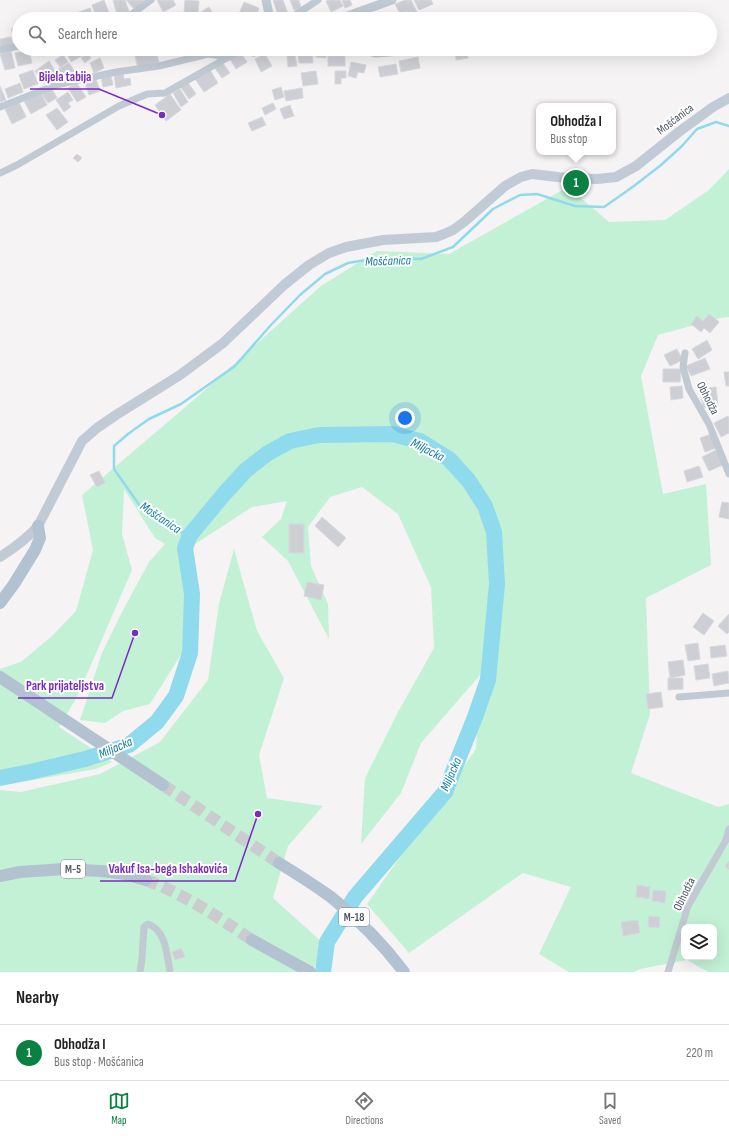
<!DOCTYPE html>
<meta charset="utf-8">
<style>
:root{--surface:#fff;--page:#f6f6f6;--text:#222;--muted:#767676;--line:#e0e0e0;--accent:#0b8043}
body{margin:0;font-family:"Sofia Sans Condensed",sans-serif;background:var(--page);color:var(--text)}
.controls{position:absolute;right:12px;bottom:12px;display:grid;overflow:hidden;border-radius:8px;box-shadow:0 4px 16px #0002}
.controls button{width:36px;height:36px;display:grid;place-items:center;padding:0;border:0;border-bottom:1px solid var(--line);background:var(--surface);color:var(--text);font:20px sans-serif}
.you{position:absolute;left:405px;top:418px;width:14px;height:14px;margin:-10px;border:3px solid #fff;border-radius:50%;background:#1a73e8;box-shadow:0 0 0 6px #1a73e833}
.badge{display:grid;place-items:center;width:26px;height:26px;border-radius:50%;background:var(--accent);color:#fff;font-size:13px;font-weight:700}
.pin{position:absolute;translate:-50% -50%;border:2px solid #fff;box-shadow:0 1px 4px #0006}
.popup{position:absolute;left:536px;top:103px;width:80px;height:52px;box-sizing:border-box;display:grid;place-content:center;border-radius:8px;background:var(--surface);filter:drop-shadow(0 1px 3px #0005);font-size:13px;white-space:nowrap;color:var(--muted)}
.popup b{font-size:15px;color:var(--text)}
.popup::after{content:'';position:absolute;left:50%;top:100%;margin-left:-8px;border:8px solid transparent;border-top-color:var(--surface)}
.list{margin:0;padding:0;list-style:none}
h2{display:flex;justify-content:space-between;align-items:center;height:52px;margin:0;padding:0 16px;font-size:17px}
h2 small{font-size:13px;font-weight:400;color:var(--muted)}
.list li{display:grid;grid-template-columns:26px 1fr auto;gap:12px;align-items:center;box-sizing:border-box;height:56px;padding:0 16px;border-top:1px solid var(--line)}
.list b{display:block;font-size:15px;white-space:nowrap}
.list p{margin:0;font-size:13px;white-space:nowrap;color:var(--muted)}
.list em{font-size:13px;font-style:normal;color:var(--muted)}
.icon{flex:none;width:22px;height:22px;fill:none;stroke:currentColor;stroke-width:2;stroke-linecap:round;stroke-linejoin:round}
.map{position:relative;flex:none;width:729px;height:972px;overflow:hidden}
.search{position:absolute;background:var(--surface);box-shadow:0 4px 16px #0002;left:12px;right:12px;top:12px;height:44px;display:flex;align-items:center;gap:10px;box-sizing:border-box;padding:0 14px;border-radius:22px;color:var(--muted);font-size:15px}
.sheet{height:108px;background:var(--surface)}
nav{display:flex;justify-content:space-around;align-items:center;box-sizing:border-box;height:56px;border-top:1px solid var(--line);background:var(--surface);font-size:11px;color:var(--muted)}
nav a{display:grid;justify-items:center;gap:2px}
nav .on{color:var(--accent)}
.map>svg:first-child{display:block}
.green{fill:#c3f1d5;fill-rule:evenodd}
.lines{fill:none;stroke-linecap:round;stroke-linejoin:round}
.stream{stroke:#90daee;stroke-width:2.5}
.river{stroke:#90daee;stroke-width:16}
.building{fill:#cdcfd5;stroke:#d7d9de}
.primary-tunnel{stroke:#caccce;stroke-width:12;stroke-dasharray:12 6;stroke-linecap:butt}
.minor{stroke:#c1cad2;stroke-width:7}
.tertiary{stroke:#c1cad2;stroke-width:9}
.secondary{stroke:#c1cbd6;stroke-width:10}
.primary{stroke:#b3c2d1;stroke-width:12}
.labels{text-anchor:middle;stroke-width:4;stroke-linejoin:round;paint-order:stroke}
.shield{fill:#fff;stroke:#808990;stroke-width:1}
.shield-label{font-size:11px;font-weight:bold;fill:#4a5661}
.street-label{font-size:12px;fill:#4a5661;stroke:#fff}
.water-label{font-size:13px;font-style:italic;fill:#0c7c9b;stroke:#fff}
.leader{fill:none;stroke:#7b2cbf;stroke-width:1.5}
.callout-dot{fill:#7b2cbf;stroke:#fff;stroke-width:1.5}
.callout-label{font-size:13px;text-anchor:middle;font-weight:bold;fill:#7b2cbf;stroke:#fff;stroke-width:4;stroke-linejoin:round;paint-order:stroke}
</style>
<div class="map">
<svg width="729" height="972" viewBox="0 0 729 972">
<rect width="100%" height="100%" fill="#f5f3f3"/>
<g class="green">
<path d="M729,169v148l-9,1 -62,17 -17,41 22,118 43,-10 5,81 -65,33 4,116 -19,59 87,34 11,-3v168h-21l-21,-12 -47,9 -6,3h-65l-30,-18 32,-67 -48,-14 -114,80 -42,-49 109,-155 4,-74 -59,68 -20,50 -40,51 4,-66 32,-64 37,-66 -3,-61 -15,-33 -18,-40 -36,-27 -32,10 -22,30 3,39 17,38 1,35 -41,-78 -26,-24 19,-18 6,-18 -35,6 -63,41 -4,100 -35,56 -27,7 -18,12 -25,-3 22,-67 20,-41 27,-50 16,-18 -10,-6 -31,-49 -2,45 10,36 -55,127 -18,30 53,35 -16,7 -86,15 -10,-3v-112l21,-7 31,-26 24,-25 17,-61 -11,-55 114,-97 125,-112 56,-35 72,3 119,-67 41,35 56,-2 44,-30zM684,927h30v30h-30z"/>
<path d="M234,549l23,82 27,47 -25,77 8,43 56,8 -35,40 -15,52 50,45 -10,29h-313v-182l21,2 79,-18 60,-32 48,-62 11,-76z"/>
</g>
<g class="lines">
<path class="stream" d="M190,535l-15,-5 -35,-24 -26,-37v-23l14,-12 21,-15 32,-15 54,-38 35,-40 30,-31 25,-21 23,-11 30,-5 43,1 32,-12 40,-38 27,-14 17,-1 38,12 29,1 30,-21 27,-21 21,-19 15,-17 19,-7 13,4"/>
<path class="river" d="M0,778l30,-6 55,-13 44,-14 28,-23 19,-26 14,-43 2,-59 -7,-46 5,-13 34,-41 22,-24 22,-17 22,-12 29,-6 73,-1 28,7 29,18 20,22 16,25 9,26 3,52 -9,96 -13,37 -30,75 -90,105 -28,45 -4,30"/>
</g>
<g class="building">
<path d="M104,0l6,15 -13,4 -5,-14z"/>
<path d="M113,0h12l4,12 -12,3z"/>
<path d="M126,0h17l1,2 -9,8z"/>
<path d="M157,0h16l3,5 -13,7z"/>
<path d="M185,0l14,1 -1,13 -14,-1z"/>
<path d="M273,0h10l5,14 -9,4z"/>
<path d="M290,0h9l2,8 -7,2z"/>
<path d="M328,0h12l3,6 -12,6 -5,-11z"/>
<path d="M342,0h8l2,5 -7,3z"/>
<path d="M405,0h6l6,12 -8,3 -2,-4 -7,3 -5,-10z"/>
<path d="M414,0h17l2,4 -14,6z"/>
<path d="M244,2l15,6 -4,11h-18z"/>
<path d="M209,7l5,8 -6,4h-18z"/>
<path d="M90,8l4,11h-20l4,-1 -2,-5z"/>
<path d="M225,13l11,5 -1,1h-13z"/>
<path d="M179,14l2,5h-16z"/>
<rect x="512" y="16" width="12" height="3"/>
<path d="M541,16v3h-12l-1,-2z"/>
<path d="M560,16l1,3h-14z"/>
<path d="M19,27v18l-3,1 -5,-17z"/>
<path d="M11,37l2,8 -13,3v-9z"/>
<path d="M56,49h11l-8,4z"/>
<path d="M69,49h10l3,7 -11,6 -5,-11z"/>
<path d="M110,49h10v1l-10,2z"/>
<path d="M146,49l2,5 8,-2 3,10 -21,6 -4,-16z"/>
<path d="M186,49h15l1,1 -11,7z"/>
<path d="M249,49h15l1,2 -12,6z"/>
<path d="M298,49h14l1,14h-14z"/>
<path d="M29,50l3,13 -14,3 -3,-13z"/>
<path d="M316,50l10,1v7l-10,-1z"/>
<path d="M467,50l1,8 -12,2 -1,-9z"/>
<path d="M11,51l4,17 -10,2 -5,-16z"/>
<path d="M88,53l3,5 -6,5 -4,-5z"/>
<path d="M241,53l6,9 -11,7 -6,-10z"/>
<path d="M265,54l7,12 -11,6 -6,-13z"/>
<path d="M63,55l5,7 -8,5 -5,-7z"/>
<path d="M295,55l2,11 -9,1 -1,-11z"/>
<rect x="328" y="56" width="17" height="10"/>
<path d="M418,57l2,11 -19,4 -2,-11z"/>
<path d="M100,58l4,10 -10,5 -4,-10z"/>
<path d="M49,61l9,14 -14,9 -9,-13z"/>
<path d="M222,62l8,11 -8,5 -8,-11z"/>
<path d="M351,62l15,3 -2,8 -6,-1 -2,6 -8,-2z"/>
<path d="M69,63l6,9 -11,6 -6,-9z"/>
<path d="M396,64l2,10 -18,3 -2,-10z"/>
<path d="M33,70l5,14 -14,5 -5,-14z"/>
<path d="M210,70l8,13 -14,9 -9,-13z"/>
<path d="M316,71l2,13 -15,2 -2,-13z"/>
<path d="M335,71h11v7h-5v6h-6z"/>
<path d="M123,73l1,6 6,-1 1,7 -15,3 -2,-13z"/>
<path d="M111,76l2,9 -10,2 -2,-10z"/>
<path d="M96,79l4,12 -11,4 -4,-12z"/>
<path d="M187,81l9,13 -7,5 -9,-13z"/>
<path d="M20,83l3,9 -15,6 -3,-9z"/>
<path d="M77,83l9,14 -9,5 -9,-14z"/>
<path d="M0,86l6,14 -6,2z"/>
<path d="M281,87l3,10 -9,3 -3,-10z"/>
<path d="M302,88l1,10 -17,3 -2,-10z"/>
<path d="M52,89l5,9 -9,5 -6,-9z"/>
<path d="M180,89l8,13 -7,5 -8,-14z"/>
<path d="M68,92l5,8 -5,3 3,4 -7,5 -8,-12z"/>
<path d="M41,93l6,12 -16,9 -7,-13z"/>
<path d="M170,94l11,16 -15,11 -11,-16z"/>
<path d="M19,102l7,15 -14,7 -7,-15z"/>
<path d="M273,103l3,6 -11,6 -3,-7z"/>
<path d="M290,105l4,11 -10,3 -4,-10z"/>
<path d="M57,108l11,14 -11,8 -11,-15z"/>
<path d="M262,117l4,8 -14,6 -4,-8z"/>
<path d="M77,154l5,4 -4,4 -5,-4z"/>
<path d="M709,314l10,8 -9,11 -6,-5 -3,4 -10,-8 6,-8 6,5z"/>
<path d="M707,340l5,10 -14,9 -6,-10z"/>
<path d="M677,349l6,11 -13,6 -6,-11z"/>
<path d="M705,358l5,11 -19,7 -5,-10z"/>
<path d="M663,369h18l-1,13h-17z"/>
<path d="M724,372h5v14h-3z"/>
<path d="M682,386l1,12 -12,2 -1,-13z"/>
<path d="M716,387l2,18 -15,3 -3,-19z"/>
<path d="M728,416l1,2v15l-8,4 -7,-14z"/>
<path d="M711,434l5,14 -11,4 -5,-14z"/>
<path d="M716,450l7,15 -14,6 -7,-14z"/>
<path d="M699,466l4,11 -16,5 -3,-11z"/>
<path d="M99,471l6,12 -8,4 -7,-12z"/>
<path d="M722,502l7,1v16l-10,-2z"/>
<path d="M322,517l24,21 -8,9 -23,-21z"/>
<rect x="289" y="524" width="15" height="29"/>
<path d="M307,582l17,3 -3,15 -17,-4z"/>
<path d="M703,613l11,8 -10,14 -11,-8z"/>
<path d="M729,614v18l-2,2 -9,-8z"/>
<path d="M698,643l2,16 -12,2 -3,-16z"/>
<path d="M725,645l2,11 -16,2 -1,-11z"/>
<path d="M683,660l2,15 -15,3 -2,-16z"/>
<path d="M708,664l2,14 -14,2 -2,-14z"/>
<path d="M728,671l1,12 -15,3 -2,-12z"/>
<path d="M668,678h15v11l-15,1z"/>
<path d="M661,692l2,15 -15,2 -2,-15z"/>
<path d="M729,861v9l-4,-4z"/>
<path d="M637,885l13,2 -1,12 -13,-2z"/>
<path d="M653,890l13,1 -1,12 -13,-2z"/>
<path d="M649,916l11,1 -1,11 -11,-1z"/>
<path d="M638,920l2,13 -17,3 -2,-14z"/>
<path d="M181,948l4,9 -10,3 -3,-8z"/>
</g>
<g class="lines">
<g class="primary-tunnel">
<path d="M163,785l116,78"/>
<path d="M146,880c38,14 72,37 106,60"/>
</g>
<g class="minor">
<path d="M116,19l16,-5 19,-14"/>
<path d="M288,19l4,-2 26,-17"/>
<path d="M357,49l18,5 15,-1 15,-4"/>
<path d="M0,50l19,-4"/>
<path d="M0,107l56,-22 60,-13 43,-6 49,-12 20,3"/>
<path d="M0,173l17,-8 102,-59 28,-12 18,-1 67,-38 9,-6"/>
<path d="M685,353l-2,14 6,22 20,35 20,50"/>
<path d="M679,697l50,-4"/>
<path d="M140,972l2,-13 2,-32 4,-3c18,6 19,31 22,48"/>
<path d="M668,972l20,-66 38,-66 3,-11"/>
</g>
<g class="tertiary">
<path d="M266,0l4,19"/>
<path d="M339,19l53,-19"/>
</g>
<path class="secondary" d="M0,557c14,-9 27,-18 38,-31l44,-85 15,-13 19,-13 64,-40 43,-32 61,-58 25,-20 20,-12 17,-6 37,-7 53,-3 8,-3 9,-4 11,-8 41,-36 16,-9 11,-3 34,4 31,1 19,-2 20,-11 44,-35 33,-24 16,-9"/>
<g class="primary">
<path d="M0,603l14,-19 21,-34 5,-12 -2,-12"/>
<path d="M0,677l163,108"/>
<path d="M279,863c18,11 35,22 52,34 27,22 52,47 73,75"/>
<path d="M0,876l20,-4 44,-3 37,2 24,3 21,6"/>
<path d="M252,940l58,32"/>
</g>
</g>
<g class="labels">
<g class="shield">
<rect x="61" y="860" width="24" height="18" rx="3"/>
<rect x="339" y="908" width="30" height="18" rx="3"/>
</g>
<g class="shield-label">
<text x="73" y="873">M-5</text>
<text x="354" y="921">M-18</text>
</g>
<g class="street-label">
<text transform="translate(675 119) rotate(-37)" y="4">Mošćanica</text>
<text transform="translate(708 398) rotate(63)" y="4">Obhodža</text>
<text transform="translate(684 894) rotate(-64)" y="4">Obhodža</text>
</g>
<g class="water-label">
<text transform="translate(388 260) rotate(-2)" y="5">Mošćanica</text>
<text transform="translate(428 449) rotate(27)" y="5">Miljacka</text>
<text transform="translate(161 517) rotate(34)" y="5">Mošćanica</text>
<text transform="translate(115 747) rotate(-23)" y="5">Miljacka</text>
<text transform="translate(450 774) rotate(-67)" y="5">Miljacka</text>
</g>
</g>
<path class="leader" d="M162 115L99 89H30M135 633L112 698H18M258 814L235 881H100"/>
<g class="callout-dot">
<circle cx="162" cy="115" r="4"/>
<circle cx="135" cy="633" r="4"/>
<circle cx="258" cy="814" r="4"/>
</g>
<g class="callout-label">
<text x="65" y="81">Bijela tabija</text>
<text x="65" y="690">Park prijateljstva</text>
<text x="168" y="873">Vakuf Isa-bega Ishakovića</text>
</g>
</svg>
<div class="controls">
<button><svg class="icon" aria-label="layers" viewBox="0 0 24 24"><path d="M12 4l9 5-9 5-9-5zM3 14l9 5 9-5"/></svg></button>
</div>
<div class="you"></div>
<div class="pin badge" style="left:576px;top:183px">1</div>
<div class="popup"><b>Obhodža I</b>Bus stop</div>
<div class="search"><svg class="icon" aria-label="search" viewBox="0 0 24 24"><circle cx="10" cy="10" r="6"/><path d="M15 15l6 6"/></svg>Search here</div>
</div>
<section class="sheet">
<h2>Nearby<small></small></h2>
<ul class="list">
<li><span class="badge">1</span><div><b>Obhodža I</b><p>Bus stop · Mošćanica</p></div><em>220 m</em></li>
</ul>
</section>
<nav>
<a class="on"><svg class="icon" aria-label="map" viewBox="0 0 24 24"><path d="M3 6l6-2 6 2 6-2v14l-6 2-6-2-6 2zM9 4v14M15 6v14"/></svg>Map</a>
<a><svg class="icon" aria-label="directions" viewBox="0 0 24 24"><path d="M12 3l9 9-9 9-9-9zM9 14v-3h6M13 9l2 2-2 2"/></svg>Directions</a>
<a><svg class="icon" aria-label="saved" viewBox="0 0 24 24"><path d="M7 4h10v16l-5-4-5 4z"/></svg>Saved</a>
</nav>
